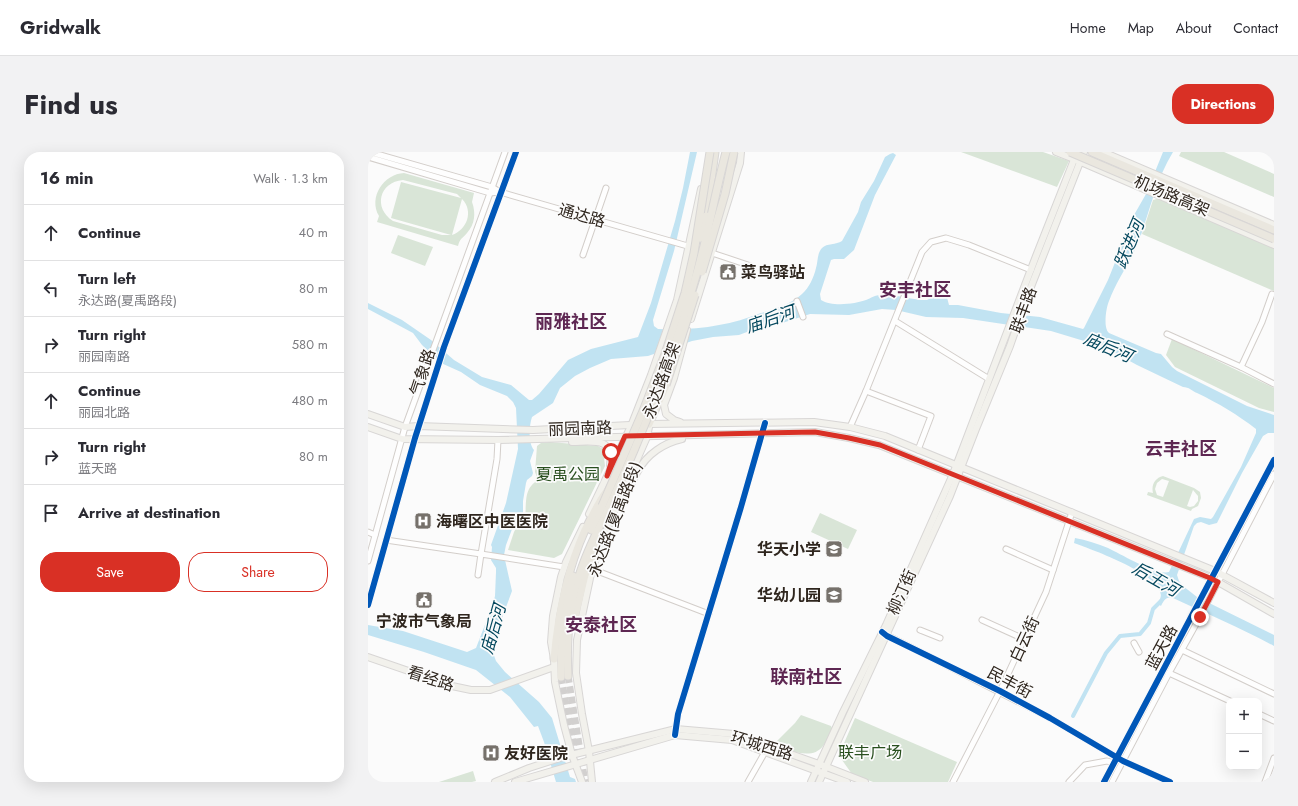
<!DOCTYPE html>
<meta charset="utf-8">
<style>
:root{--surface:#fff;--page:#f2f2f3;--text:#2b2b33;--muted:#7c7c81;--line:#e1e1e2;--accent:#d93025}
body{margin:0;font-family:Jost,"Noto Sans SC",sans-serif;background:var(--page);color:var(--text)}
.controls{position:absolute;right:12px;bottom:12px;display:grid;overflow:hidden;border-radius:8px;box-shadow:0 4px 16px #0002}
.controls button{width:36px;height:36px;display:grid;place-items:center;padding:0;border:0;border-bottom:1px solid var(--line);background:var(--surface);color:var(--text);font:20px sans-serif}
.stop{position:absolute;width:12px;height:12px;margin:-9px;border:3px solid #d93025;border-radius:50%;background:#fff}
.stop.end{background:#d93025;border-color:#fff;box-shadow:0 1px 4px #0008}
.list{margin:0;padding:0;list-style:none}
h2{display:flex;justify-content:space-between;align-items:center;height:52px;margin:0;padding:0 16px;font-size:17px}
h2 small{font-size:13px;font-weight:400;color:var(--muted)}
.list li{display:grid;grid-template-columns:26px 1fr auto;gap:12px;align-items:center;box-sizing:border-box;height:56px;padding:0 16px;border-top:1px solid var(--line)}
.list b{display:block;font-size:15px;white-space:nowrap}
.list p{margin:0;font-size:13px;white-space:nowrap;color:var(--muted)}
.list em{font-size:13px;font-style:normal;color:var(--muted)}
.actions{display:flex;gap:8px;padding:12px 16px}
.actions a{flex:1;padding:9px 0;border:1px solid var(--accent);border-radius:16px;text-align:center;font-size:14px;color:var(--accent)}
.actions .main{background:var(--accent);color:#fff}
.icon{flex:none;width:22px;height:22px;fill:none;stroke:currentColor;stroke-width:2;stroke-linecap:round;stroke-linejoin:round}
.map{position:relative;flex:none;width:906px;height:630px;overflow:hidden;border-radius:16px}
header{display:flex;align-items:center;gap:24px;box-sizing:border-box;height:56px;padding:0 20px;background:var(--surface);border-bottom:1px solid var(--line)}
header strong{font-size:19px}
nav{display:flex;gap:22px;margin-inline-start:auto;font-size:14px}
.intro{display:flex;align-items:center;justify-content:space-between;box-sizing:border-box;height:96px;padding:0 24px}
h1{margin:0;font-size:28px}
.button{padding:10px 18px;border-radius:16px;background:var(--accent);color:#fff;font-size:14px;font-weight:700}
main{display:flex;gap:24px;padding:0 24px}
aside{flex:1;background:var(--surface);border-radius:16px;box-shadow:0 4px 16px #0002}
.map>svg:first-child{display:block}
.green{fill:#d9e5d7;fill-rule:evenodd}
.water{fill:#c1e3f2}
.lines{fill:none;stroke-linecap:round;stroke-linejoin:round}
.canal{stroke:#c1e3f2;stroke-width:4}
.highway-tunnel{stroke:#d2d0cf;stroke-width:7;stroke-dasharray:7 3.5;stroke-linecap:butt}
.minor-casing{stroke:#d3ceca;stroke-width:7}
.major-casing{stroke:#d8d6d5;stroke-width:8}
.highway-casing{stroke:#d8d6d5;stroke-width:9}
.minor{stroke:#fefefe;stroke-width:5}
.major{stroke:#f2f1ec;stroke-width:6}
.highway{stroke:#eae7df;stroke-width:7}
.highway-bridge-casing{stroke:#d8d6d5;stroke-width:9;stroke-linecap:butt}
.highway-bridge{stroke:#eae7df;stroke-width:7}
.cycleway-casing{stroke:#fbfbfb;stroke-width:8}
.cycleway{stroke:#0057b8;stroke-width:6}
.route{stroke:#d93025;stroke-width:5}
.labels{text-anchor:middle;stroke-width:3.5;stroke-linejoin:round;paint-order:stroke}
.street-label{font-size:16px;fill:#2f261e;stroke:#fbfbfb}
.poi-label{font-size:16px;font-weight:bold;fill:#2f261e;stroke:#fbfbfb;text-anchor:start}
.park-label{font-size:16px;fill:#284f1e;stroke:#fbfbfb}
.water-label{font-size:17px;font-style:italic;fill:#04485e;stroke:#fbfbfb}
.quarter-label{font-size:18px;font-weight:bold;fill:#5e2752;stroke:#fbfbfb}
</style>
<header>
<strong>Gridwalk</strong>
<nav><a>Home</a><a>Map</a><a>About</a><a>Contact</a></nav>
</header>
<div class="intro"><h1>Find us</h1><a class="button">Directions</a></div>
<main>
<aside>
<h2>16 min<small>Walk · 1.3 km</small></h2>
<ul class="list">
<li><svg class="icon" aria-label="ahead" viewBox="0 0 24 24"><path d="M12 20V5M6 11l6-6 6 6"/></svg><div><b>Continue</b></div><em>40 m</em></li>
<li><svg class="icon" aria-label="left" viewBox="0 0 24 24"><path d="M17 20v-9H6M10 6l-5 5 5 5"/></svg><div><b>Turn left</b><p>永达路(夏禹路段)</p></div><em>80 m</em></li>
<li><svg class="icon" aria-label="right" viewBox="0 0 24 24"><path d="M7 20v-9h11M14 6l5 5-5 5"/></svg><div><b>Turn right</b><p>丽园南路</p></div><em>580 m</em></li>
<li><svg class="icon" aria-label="ahead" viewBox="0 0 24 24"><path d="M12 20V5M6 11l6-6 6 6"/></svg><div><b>Continue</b><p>丽园北路</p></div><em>480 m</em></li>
<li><svg class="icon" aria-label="right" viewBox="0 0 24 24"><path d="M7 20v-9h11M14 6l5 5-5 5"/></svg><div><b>Turn right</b><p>蓝天路</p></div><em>80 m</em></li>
<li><svg class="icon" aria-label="arrive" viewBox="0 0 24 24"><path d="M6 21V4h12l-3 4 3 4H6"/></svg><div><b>Arrive at destination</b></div></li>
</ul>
<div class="actions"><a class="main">Save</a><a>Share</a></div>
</aside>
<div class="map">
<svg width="906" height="630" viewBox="0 0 906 630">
<rect width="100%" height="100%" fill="#fbfbfb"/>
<g class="green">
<path d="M593,0h82l26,9 -12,26z"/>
<path d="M813,0h43l50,22v23l-95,-41z"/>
<path d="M36,21l70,20 -2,9c4,11 3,22 -5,31 -5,6 -7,5 -9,13l-81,-24 2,-6c-11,-19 5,-42 25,-43zM35,28l54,14 4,4 -60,-16 -10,36 60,17h-9l-49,-14c-20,-13 -14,-39 10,-41zM94,47c12,12 5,31 -10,36z"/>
<path d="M792,46l108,47 6,4v42l-132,-57 11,-34z"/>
<path d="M30,83l35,12 -8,19 -34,-13z"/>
<path d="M804,187l102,49v24l-15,-4 -84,-41 -9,-12z"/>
<path d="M182,290l48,4 5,3 2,17 -43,88 -8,4 -46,-8 6,-18 6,-12 5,-2c2,-15 -2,-29 13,-38l-3,-8 2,-26 4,-3z"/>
<path d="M795,324l31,12 6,4 1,6 -3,8 -6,3 -1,2 -44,-16 1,-3 5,1c-2,-8 2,-15 10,-17zM794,327l7,2 -6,16 -6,-2 -2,-6 2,-6zM825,338l5,6v5l-4,5 -4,1 -3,-1z"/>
<path d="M452,361l37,17 -9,19 -37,-17z"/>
<path d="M433,563l30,11 1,2c-3,6 -5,13 -9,18 -11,15 -34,4 -48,-1v-2l20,-20z"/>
<path d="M487,566l102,44 -9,20h-75l-21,-8 -10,-14 -1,-10z"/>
<path d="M105,619l3,10 -4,1h-33z"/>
</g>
<path class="water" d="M322,0h7l-23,99 -21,69 1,6 4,3c20,1 42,0 61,-4 14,-2 28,-7 42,-12 14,-4 30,-9 41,-19 7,-6 12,-17 14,-26 2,-6 1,-15 6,-20 5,-5 14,-3 20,-7l16,-29 3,-10 13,-21 11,-24 5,-3 3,-1 3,2 -21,40 -21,55 -10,9h-10l-3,1 -11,34 1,6c11,7 34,4 45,0 5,-2 9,-5 15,-5 15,-1 30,5 46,5 6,-2 7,-11 14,-13l4,3 4,15h9l43,8 39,4 43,12 1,-1 24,-48 26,-65 12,-21 17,-42h10c-16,26 -23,57 -33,86 -8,22 -23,41 -31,63 -3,7 -6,27 0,32l47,20 5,1 11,13 5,4 70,35 27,9v18h-6l-5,3 -21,37 -25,50 -8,2 -8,-3 -4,1 -3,3 -17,49 2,6 4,5 14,11 77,38v11c-33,-18 -67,-32 -101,-48 -7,-2 -9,2 -12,8l-4,-3c24,-23 -70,-55 -83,-60l1,-5c11,2 23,6 33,10 13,6 49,28 61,24l25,-53 6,-2 11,2 2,-2 28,-50 15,-34v-4c-18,-14 -38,-26 -59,-36 -5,-2 -8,-6 -14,-6l-46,-22 -33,-18 -53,-16 -88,-13 -37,-1 -30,-7 -14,-1 -33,6 -39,-1 -37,12 -13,1 -21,8 -26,2 -21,4 -44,15 -37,3 -21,9 -15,8 -15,12 -7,15 -21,14c-3,9 -4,26 2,33l-4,11 3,12 -1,3 -5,4 -1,3 -3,18v16l-6,-1 -11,29 -3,15h2l7,31 -16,43 -3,9v10l3,8 9,11 34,30 13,16 18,59 5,2 1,3h-20l-12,-40 -6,-16 -4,1 -24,-30 -34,-27 -52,-18 -56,-17v-10l35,6 64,21 9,-4 17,-44 2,-8 1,-24v-4l-5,-8 1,-13 -1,-2 15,-42 12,-54 -2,-41 -3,-6 -6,-6 -27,-11 -19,-13 -20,-9 -19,-18 -9,-12 -45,-24v-6l34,17 29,20 23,20 28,17 29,8 18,15h3l7,-6 29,-34 23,-11 47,-12 13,-34 24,-82 8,-33z"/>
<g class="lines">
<path class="canal" d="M705,564l33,-63 14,-17 20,-2 9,-11 4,-14 8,-8"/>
<g class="highway-tunnel">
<path d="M200,524l17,106"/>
<path d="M193,525l15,83"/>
</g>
<g class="minor-casing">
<g id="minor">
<path d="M0,5l122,36 10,-1 -8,-5 -122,-35"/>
<path d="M132,40l212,61 39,13"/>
<path d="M215,103l23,-67"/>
<path d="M429,149l6,16"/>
<path d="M527,169l94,58"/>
<path d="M799,182l74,33 33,17"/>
<path d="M873,215l21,-45 10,-28"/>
<path d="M498,239l65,25 -13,34"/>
<path d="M482,275l16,-36 56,-139 9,-10 15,-4 23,7 62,25"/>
<path d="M0,380l7,3"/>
<path d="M18,388l95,14 16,-95 1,-19"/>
<path d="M638,397l47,21"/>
<path d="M0,409l37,-134 100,-275"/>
<path d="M224,417l117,45"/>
<path d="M110,423l3,-21 83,13"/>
<path d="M0,453l47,-167 29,-91 72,-195"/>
<path d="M614,468l42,19"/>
<path d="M552,478l20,8"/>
<path d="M515,481l167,85 73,43 47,21"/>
<path d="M766,491l5,9"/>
<path d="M814,498l92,44"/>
<path d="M801,521l61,28"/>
<path d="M891,562l15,7"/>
<path d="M307,580l3,-18 63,-207 24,-84"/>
<path d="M380,630l17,-30"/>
<path d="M585,630l47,-91 46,-99 26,-80"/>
<path d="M701,630l16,-17 22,-4 7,2"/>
<path d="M736,630l170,-322"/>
<path d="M744,630l57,-109 31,-56 74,-143"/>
<path d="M897,630l9,-24"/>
</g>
</g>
<g class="major-casing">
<g id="major">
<path d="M688,0l18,7 200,86"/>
<path d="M735,0l171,73"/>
<path d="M323,167l49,-156 1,-11"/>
<path d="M0,262l37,13 13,-1 115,4 116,-6 165,-2 36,5 35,9 330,135 59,32"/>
<path d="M312,270l-6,-2 -8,-6 -2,-9 10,-27 13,-48"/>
<path d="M0,275l34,12 96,1 317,-8 34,6 30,7 292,117 40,16 63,36"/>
<path d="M204,290c19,0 43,-6 38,23"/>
<path d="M254,349c7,-9 10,-20 16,-30 9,-17 26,-28 44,-32"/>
<path d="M221,362l42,-88 20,-51 16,-46 10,-29 24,-111"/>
<path d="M0,505l84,29 19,4h19l64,-23"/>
<path d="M127,630l34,-14 34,-11 113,-28 58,5 85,30 46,18"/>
<path d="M147,630l160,-47 57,5 115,42"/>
<path d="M214,630l-10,-27 -8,-30 -9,-43 -1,-23 -3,-17 2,-26 8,-39 5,-15 17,-35"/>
<path d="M224,630l-3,-31 -7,-37 -6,-41 1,-33 15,-71 21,-55 34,-77 3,-15"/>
<path d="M443,630l32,-70 43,-87 67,-151 83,-218 41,-104"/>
<path d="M451,630l131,-286 26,-67 34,-83 17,-49 57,-145"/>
</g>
</g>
<g class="highway-casing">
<g id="highway">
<path d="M724,0l182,78"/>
<path d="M338,64l9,-64"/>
<path d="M281,272l17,-39"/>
<path d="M223,378l11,-24"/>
<path d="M205,473l12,-50 9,-23 11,-17"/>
<path d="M186,507c4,-45 12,-87 31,-129 7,-13 12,-26 21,-38"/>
<path d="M200,524c-2,-35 1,-72 13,-106 7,-21 17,-41 27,-61"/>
<path d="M193,525c-1,-34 4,-67 12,-101"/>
</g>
</g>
<use href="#minor" class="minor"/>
<use href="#major" class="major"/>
<use href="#highway" class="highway"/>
<g class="highway-bridge-casing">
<g id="highway-bridge">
<path d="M702,0l204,87"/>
<path d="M332,86l6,-22"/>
<path d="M334,120l23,-78 9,-42"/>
<path d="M298,233l29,-90"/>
<path d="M234,354l41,-95 22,-57 20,-61 9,-40 16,-101"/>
<path d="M240,357c35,-75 65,-153 88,-233 12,-41 19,-83 30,-124"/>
</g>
</g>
<use href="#highway-bridge" class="highway-bridge"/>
<g class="cycleway-casing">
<g id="cycleway">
<path d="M0,453l47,-167 29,-91 72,-195"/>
<path d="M514,480l5,4 113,55 50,27 73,43 47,21"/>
<path d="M307,583l3,-21 63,-207 24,-84"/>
<path d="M736,630l170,-322"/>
</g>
</g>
<use href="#cycleway" class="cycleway"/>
</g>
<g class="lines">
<path class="route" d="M243,300v11l-4,13 18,-40 190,-4 34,6 31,7 330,133 8,4 -18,35"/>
</g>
<defs>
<g id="civic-square" transform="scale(0.9)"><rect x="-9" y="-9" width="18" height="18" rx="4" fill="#76716b" stroke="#fbfbfb"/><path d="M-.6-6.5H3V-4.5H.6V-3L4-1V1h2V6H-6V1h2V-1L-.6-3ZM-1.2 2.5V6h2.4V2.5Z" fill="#fff"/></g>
<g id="hospital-square" transform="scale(0.9)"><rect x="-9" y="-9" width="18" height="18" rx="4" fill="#76716b" stroke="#fbfbfb"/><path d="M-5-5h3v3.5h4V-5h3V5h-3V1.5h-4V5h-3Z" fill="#fff"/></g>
<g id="school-square" transform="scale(0.9)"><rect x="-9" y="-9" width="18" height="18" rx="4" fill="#76716b" stroke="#fbfbfb"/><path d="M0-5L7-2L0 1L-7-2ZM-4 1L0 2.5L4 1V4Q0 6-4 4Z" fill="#fff"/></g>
</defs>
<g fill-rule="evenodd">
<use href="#civic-square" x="360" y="120"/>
<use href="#hospital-square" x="55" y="369"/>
<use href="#school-square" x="466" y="397"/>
<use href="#school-square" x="466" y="443"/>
<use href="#civic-square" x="56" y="448"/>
<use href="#hospital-square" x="123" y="601"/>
</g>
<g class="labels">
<g class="street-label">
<text transform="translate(804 43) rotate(23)" y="6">机场路高架</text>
<text transform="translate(214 63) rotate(16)" y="6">通达路</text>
<text transform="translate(655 158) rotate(-70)" y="6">联丰路</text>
<text transform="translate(54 220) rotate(-72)" y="6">气象路</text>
<text transform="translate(293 228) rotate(-70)" y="6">永达路高架</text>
<text transform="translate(212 276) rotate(-2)" y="6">丽园南路</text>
<text transform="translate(246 367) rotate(-69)" y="6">永达路(夏禹路段)</text>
<text transform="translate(533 440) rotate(-66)" y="6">柳汀街</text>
<text transform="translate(656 487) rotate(-65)" y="6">白云街</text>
<text transform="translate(793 495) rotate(-62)" y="6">蓝天路</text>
<text transform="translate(63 526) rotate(18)" y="6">看经路</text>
<text transform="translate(642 530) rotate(28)" y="6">民丰街</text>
<text transform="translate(394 593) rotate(17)" y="6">环城西路</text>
</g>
<g class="poi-label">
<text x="373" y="126">菜鸟驿站</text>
<text x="68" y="375">海曙区中医医院</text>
<text x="453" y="403" text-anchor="end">华天小学</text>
<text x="453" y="449" text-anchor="end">华幼儿园</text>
<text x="56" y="475" text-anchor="middle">宁波市气象局</text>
<text x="136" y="607">友好医院</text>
</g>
<g class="park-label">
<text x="200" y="328">夏禹公园</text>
<text x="502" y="606">联丰广场</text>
</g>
<g class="water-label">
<text transform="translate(761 92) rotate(-67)" y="6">跃进河</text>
<text transform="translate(402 167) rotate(-19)" y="6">庙后河</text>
<text transform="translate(740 195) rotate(23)" y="6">庙后河</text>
<text transform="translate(788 427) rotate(30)" y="6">后王河</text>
<text transform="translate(125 477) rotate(-74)" y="6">庙后河</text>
</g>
<g class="quarter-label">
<text x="547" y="144">安丰社区</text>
<text x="203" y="176">丽雅社区</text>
<text x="813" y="303">云丰社区</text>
<text x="233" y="479">安泰社区</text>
<text x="438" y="531">联南社区</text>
</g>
</g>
</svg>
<div class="controls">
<button>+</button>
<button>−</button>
</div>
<div class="stop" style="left:243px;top:300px"></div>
<div class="stop end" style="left:832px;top:465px"></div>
</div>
</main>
